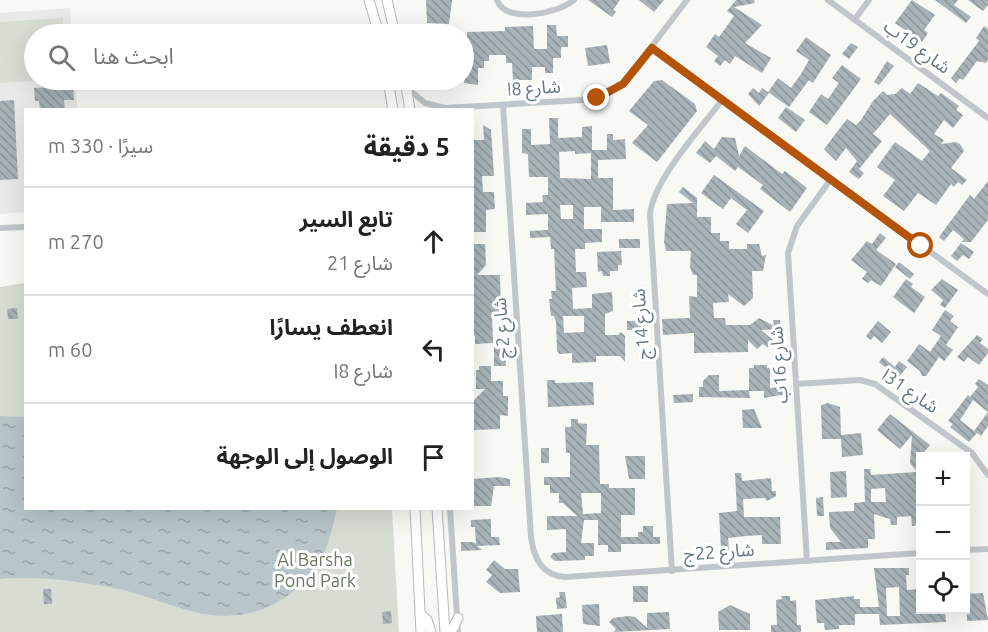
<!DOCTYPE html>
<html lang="ar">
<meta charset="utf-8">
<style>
:root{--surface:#fff;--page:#f6f6f6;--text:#222;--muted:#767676;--line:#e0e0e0}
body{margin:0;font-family:Ubuntu,"Noto Sans Arabic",sans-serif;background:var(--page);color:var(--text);direction:rtl}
.controls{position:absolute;right:18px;bottom:18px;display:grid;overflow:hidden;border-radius:0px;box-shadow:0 6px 24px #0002}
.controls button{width:54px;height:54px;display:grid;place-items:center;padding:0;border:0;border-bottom:2px solid var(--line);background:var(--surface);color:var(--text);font:30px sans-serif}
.stop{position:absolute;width:18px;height:18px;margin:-14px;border:4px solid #b45309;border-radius:50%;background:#fff}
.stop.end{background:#b45309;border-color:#fff;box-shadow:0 2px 6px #0008}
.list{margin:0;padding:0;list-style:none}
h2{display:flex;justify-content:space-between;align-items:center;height:78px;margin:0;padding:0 24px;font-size:26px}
h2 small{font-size:20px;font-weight:400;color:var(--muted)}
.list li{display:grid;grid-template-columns:39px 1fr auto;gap:18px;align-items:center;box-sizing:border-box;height:108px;padding:0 24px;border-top:2px solid var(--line)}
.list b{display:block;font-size:22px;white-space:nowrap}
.list p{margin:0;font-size:20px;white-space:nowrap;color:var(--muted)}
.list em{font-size:20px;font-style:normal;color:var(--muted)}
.icon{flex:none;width:33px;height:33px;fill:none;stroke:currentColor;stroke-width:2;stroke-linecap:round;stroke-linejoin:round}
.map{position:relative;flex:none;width:988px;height:632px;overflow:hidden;direction:ltr}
.search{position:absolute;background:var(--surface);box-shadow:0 6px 24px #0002;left:24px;top:24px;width:450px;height:66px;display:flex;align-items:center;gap:15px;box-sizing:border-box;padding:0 21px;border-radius:33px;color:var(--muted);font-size:22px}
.panel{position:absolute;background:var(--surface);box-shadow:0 6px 24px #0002;left:24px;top:108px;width:450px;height:402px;border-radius:0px;direction:rtl}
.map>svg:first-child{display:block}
.built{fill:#e9e9e8}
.green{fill:#d8ddd4}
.water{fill:url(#water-ripples)}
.building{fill:url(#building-back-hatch);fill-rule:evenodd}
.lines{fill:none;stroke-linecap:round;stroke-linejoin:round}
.secondary-casing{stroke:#b3babe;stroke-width:11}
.street{stroke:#c0c6c9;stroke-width:6}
.secondary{stroke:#fff;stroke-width:9}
.route{stroke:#b45309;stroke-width:8}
.labels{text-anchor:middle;stroke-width:6;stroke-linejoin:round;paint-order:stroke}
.street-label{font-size:18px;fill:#627781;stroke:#fff}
.park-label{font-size:18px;fill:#687961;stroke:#fff}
</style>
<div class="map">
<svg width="988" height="632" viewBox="0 0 988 632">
<defs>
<pattern id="water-ripples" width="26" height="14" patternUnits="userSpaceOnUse" patternTransform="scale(1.5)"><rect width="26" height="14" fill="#b8c6c9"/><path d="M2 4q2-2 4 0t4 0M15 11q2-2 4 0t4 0" fill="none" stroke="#99a6a9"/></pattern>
<pattern id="building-back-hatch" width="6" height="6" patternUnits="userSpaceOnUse" patternTransform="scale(1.5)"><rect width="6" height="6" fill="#a8b2b7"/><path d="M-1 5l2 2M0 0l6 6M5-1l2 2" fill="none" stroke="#8c969a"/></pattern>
</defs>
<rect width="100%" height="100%" fill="#f8f8f5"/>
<path class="built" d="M70,8l2,26h-38v46h41l2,29 -51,1 -1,102 -25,2v-201z"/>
<g class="green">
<path d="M63,18l1,16h-30v46h22l-56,3v-61z"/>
<path d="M25,283l1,225 366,1 7,123h-399v-345z"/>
</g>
<path class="water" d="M0,416l25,1 1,91 311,1c-4,17 -8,37 -17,52 -22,37 -65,60 -109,54 -31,-4 -61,-19 -92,-26 -39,-7 -80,-14 -119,-10z"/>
<g class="building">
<path d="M426,0h26l-3,24 -22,-1z"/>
<path d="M588,0h32l-7,10 3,2 -4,5z"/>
<path d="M639,0h25l-10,12z"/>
<path d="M736,0h18l1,3 -21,4 28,18 -17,18 26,15 -9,15 -27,-17 -5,8 -5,-4 -5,6 -6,-5 4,-5 -12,-9 9,-13 4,3 15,-21 -7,-5z"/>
<path d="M912,0l23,15 -11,15 4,3 -6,9 -27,-19z"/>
<path d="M935,0h23l-4,5 17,12 -5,6z"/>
<path d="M968,0h20v5l-5,6z"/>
<path d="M547,25h9l1,11h11v11h-7v11h-8v15h-8v-6h-13v13h-19l-1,-17h-6v-8h-17v6h-5v7h-6v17l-14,-2v-41h3v-10l38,-1v-4l28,-1 1,23h13z"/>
<path d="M984,26l4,3v30l-2,4 -9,-2 -14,19 -3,-2 -4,5 -5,-5 28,-37 -3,-3z"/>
<path d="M806,37l25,18 -18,28 -4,-3 -20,27 -21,-15 10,-14 13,10 10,-14 8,-14 -13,-9z"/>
<path d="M851,43l7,4 -9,12 -7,-5z"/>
<path d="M607,45l3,18 -22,3 -3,-18z"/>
<path d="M887,61l7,5 -15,19 -5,-3z"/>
<path d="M842,65l19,14 -34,46 -18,-13 12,-18 7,5 11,-16 -7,-5z"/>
<path d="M662,80l33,24 2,7 -40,51 -25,-19 16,-18 -19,-14 25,-30z"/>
<path d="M918,83l20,13 3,-3 18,13 -3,4 7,5 -10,13 -9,-8 -10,14 10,6 -3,4 15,-2 4,2 4,7 -13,17 16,12 -5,5 -4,-3 -4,5 -3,-3 -15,21 -18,-12 -14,18 -21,-15 12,-16 -18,-13 18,-25 27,19 8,-10 -40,-37 -17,20 9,7 -23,28 5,4 -5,6 -10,-7 8,-11 -11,-13 -10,13 -12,-12 23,-30 9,6 5,-5 12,-19 10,-10 4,4 8,-1 7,-6 8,6z"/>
<path d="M73,86l1,14h-10l1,10h-25l-1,-9h-4l-1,-13z"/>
<path d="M753,88l6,5 3,-5 7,5 -10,13 -11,-12z"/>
<path d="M14,100l4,79 -18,1v-79z"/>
<path d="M786,107l19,13 -9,12 -18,-14z"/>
<path d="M549,118h9v20l24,-1v-10l10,-1v24h15v-16h6v6l12,-1 1,20 -28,1v18h15v32l21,-1v13h-33v-15h-17v22h18v13l-17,1v6h-10l1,23h10l1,15 -15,1 1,21 19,-1v-14l20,-2 1,19 -8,3v21h13l3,-3 4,4v26l-5,-6h-24v6l-24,1v-10l-13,1 -2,-4 -1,-28 -2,-6h-3l-2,-17h3l-1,-8h5l-2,-42h-3l-1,-12 -20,1v-7l18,-1v-16l-22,1v-12l17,-1 -1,-7h6v-18h-19l-1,-23 -6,-1v-24h9v16l19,-1zM575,151v3l16,-1v26l-31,-1 -1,-26zM560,205h13v14h-12zM563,316h21v16l-20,1z"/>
<path d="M483,125l8,5 3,46h-12l1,16h11l1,17 -9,1v22h-14v-92h12z"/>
<path d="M722,137l13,1 4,18 6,-10 37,28 3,-3 22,17 -17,24 -30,-23 3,-4 -25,-18 -3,4 -19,-15 -6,7 -14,-10 9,-12 9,8z"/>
<path d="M714,175l50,36 -16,22 -12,-9 11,-14 -16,-12 -8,11 -22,-16z"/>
<path d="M988,181v39l-17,22h-9l2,-3 -11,-9 -9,11 -5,-4 31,-42 4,4z"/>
<path d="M683,187l14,11v19h14v16h9v8h9v8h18v-5h12l3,12 4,-1 -3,16h-11l1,27 -9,8 -16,-12 1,8 -16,1 1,15h11l1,7h24l9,-7 15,8 -1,-6h7l1,9 -20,1 13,11 -6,7 -5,-4 -6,5 -9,-9v12l-54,1v-20l-31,2 -1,-16 28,-1 -1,-22 8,1v-22h-4l-3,-8 1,-16h-25l-2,-9 3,-38 26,-1 -14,-11z"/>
<path d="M880,233l6,5 -10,12 20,14 -15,22 -10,-6 -3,3 -6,-4 5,-7 -16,-12 16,-19 5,3z"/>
<rect x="619" y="239" width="21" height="9"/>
<path d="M961,243l13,9 -5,7 -6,-4 -6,6 -6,-5z"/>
<path d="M472,244h13l1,21 -9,10h23l1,40h-9l1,28 -18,1v-9l-3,1z"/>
<path d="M621,251l1,14h-4v6h-8v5h-7l-1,-5 -4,1 -1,-20z"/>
<path d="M899,262l15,12 -4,5 -15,-12z"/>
<path d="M906,279l7,5 -2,3 14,10 -11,16 -21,-16z"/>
<path d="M942,279l16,11 -13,18 -5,-3 3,-5 -12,-10z"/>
<path d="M17,308l1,11h-10l-1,-10z"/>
<path d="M945,310l9,6 -4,5 8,6 -12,18 7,5 -9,11 -5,-4 -13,19h-4l-2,-5 -13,-10 12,-17 11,8 11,-16 -9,-6z"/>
<rect x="627" y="321" width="19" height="9"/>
<path d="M878,321l13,11 -9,11 -8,-7 -3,4 -5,-4z"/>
<path d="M977,335l6,4 -3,4 8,6v4l-9,12 -11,-8 -4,5 -7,-5z"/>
<path d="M494,344h10l2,22h-12z"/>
<path d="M883,357l12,10 4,-6 8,6 -12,15 -7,-6 3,-4 -12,-10z"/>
<path d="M754,365h13v3h3v20l15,-1 1,7 -22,4v-7h-15l1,7 -51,-1v-10h4v-6l6,-6h10v16l30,-1v-22h5z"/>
<path d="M479,366h12v15h12v15h5v20l-8,-1v14l-28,1v-28l13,-13h-9v-19h3z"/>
<path d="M979,379l9,6v41l-7,10 -4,-3 -8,9 -19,-15 3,-3 -5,-3 20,-26 2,2 8,-10 -3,-3zM973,400l15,12 -14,19 -14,-11z"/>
<path d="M547,380h8v3l38,-1 1,23 -46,2z"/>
<path d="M693,394v8l-19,1 -1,-8z"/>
<path d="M828,403l12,4 1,28 20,-2 2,22 -21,2 -1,-18h-19l-1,-34z"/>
<path d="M754,409l8,19h-19l-1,-18z"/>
<path d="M890,414l40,31 -9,11v69l-9,1 -1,-10 -14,1v8h-6l-1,-6 -16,-5 1,25h-7v9l-42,2v-8h15l-11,-14 -1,-16 25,-1v-8l11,-1 -1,-33h6l1,6 46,-3 -7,-9 2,-28 -12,14 -23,-19zM885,488l1,14h-15v-13z"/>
<path d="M571,419h7v4l9,1 -1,21h13l1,39h9v4h26v27h-14v22h17v-5h5v-6h10v11h7v7h-39v8h-13v-7h-10v-25h-14l-3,23h13v13h-9v4l-30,1 -5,-4 3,-4 13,-1v-23l-19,1v-14h30l-14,-13h-4v-10h-9v-8h-6v-8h26v-24h-4l-1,-26h6zM581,493h20v20l-18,1z"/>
<rect x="541" y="448" width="8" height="15"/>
<path d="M625,456h20v23h-16z"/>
<path d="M846,471l1,26 -16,1 -1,-26z"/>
<path d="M735,473h6l1,8 29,-3 1,13h4v5l-9,5 -2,-3 -22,1 1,18h36l1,27h-19v-9l-16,1 -18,2 1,12h-8l-2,-37 18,-2z"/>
<path d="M499,477l11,2v7h-16l-3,20h-17l-2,-27z"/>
<path d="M823,497l1,19h-7l-1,-18z"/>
<path d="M491,519v18h8l1,8 -23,1 5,4 -21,1v-9h12l3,2 -1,-17h-4v-7z"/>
<path d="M494,560l11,9h13l2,23 -20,1 -14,-11 6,-7 -6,-5z"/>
<path d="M874,568h35v7h-3l1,15 14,-1v20h24l1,13 -66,3 -1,-11h-24v11h-16v4l-14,1 -1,-7h-7l-2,-23 39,-4v3h6v8h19zM899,587l1,29h-13l-1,-28z"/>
<rect x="633" y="586" width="15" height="16"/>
<path d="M43,589h8l1,15h-8z"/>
<path d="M559,592h6l2,16 -10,1 -1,-11 4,-1z"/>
<path d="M983,593l5,27 -21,1 -1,-27z"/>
<path d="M781,596h9v5l6,-1 1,25h4v7h-30v-7h6l-1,-25 6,-1z"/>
<path d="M599,604l1,22 -17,-2 -1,-19z"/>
<path d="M730,605l20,9v16h-31l-1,-18z"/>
<path d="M391,611l1,12 -9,1 -1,-12z"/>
<path d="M669,612l1,17 -56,3 2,-3 -7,-7 4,-4 16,-2 6,1 12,11v-15z"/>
<path d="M562,614l1,18h-26l-1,-16z"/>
</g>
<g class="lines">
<g class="secondary-casing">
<g id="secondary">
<path d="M369,0l10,34"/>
<path d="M387,0l8,34"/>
<path d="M388,80l5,30"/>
<path d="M405,80l5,30"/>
<path d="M415,508l6,124"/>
<path d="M437,508l8,124"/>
<path d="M420,614l7,6 4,12"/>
<path d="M451,632l7,-14"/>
</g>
</g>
<g class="street">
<path d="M497,0c9,25 62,13 77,0"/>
<path d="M828,0l160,118"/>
<path d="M855,19l14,-19"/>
<path d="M652,48l336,246"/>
<path d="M407,88l18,15 20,5 137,-8 22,-4 19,-12 64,-84"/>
<path d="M503,105l28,432c3,22 11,38 34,40l355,-24"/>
<path d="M0,228l26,-1"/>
<path d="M796,384l64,-4 15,4 97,69 16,22"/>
<path d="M450,508l8,124"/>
<path d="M966,550l22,-1"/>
<path d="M807,561l-19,-308 9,-27 34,-47"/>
<path d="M672,571l-22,-357c4,-35 51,-86 73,-115"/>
</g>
<use href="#secondary" class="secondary"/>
</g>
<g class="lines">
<path class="route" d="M597,98l26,-14 29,-36 269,198"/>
</g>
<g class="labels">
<g class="street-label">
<text transform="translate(917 47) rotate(36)" y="6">شارع 19ب</text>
<text transform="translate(534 88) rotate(-3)" y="6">شارع 8ا</text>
<text transform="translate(641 324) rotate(-94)" y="6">شارع 14ج</text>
<text transform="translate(502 328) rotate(-94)" y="6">شارع 2ج</text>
<text transform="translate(779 365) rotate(-94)" y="6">شارع 16ب</text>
<text transform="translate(910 391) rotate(34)" y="6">شارع 31ا</text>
<text transform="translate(719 552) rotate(-4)" y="6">شارع 22ج</text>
</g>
<g class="park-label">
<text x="315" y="566">Al Barsha<tspan x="315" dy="21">Pond Park</tspan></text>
</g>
</g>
</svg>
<div class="controls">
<button>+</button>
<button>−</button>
<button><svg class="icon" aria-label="locate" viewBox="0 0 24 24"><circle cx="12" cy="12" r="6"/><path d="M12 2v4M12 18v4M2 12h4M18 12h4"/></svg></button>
</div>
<div class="stop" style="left:921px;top:246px"></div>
<div class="stop end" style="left:597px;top:98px"></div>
<div class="search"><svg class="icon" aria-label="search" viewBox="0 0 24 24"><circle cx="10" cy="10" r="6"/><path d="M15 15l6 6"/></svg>ابحث هنا</div>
<section class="panel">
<h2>5 دقيقة<small>سيرًا · 330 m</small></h2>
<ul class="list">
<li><svg class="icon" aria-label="ahead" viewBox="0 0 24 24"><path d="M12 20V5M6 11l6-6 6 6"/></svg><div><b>تابع السير</b><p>شارع 21</p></div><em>270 m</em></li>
<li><svg class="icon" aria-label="left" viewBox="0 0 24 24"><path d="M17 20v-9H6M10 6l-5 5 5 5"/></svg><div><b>انعطف يسارًا</b><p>شارع 8ا</p></div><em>60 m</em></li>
<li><svg class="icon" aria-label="arrive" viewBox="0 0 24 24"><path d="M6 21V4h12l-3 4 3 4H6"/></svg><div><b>الوصول إلى الوجهة</b></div></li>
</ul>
</section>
</div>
